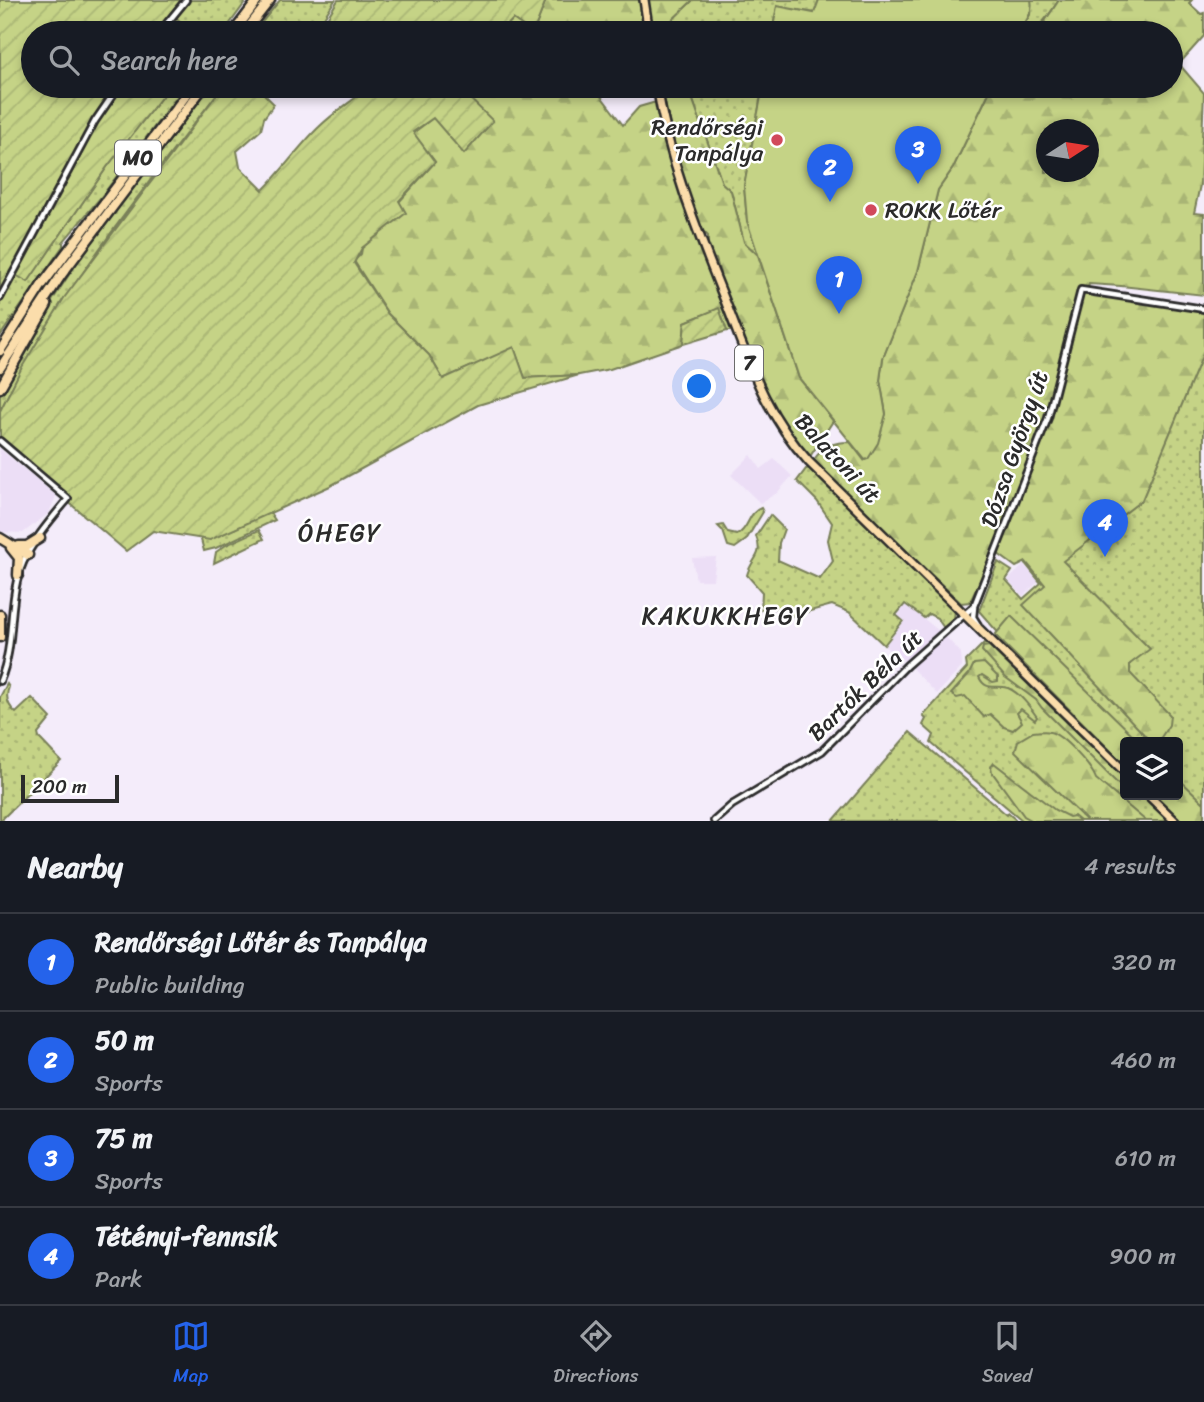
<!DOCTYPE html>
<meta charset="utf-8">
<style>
:root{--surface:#171b24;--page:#20242c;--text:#f1f3f6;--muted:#9ea1a6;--line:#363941;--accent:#2563eb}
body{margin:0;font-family:Sriracha,sans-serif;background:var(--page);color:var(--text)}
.controls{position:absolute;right:21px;bottom:21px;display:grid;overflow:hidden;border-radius:7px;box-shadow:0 4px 10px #0003}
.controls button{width:63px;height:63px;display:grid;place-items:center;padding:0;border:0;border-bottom:2px solid var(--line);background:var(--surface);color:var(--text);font:35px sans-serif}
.compass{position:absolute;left:1036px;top:119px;width:63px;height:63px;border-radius:50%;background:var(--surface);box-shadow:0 4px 10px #0003;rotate:78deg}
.scale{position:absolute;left:21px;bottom:18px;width:98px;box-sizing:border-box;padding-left:7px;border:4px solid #2b2b2b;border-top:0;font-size:19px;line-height:24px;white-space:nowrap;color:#2b2b2b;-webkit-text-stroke:5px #fff;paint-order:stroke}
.you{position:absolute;left:700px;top:387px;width:24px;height:24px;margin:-18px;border:5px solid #fff;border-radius:50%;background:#1a73e8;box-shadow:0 0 0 10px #1a73e833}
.badge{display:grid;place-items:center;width:46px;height:46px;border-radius:50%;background:var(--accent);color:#fff;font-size:23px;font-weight:700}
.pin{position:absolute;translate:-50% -58px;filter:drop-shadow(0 2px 4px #0008)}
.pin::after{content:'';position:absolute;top:37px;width:24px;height:21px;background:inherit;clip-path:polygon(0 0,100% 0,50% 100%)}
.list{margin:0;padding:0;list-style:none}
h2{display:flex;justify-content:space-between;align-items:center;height:91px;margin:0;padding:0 28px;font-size:30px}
h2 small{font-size:23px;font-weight:400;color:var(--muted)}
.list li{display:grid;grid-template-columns:46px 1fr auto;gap:21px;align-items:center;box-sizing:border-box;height:98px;padding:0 28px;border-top:2px solid var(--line)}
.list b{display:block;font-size:26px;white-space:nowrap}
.list p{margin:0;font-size:23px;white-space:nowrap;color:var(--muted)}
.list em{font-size:23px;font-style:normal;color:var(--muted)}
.icon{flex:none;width:38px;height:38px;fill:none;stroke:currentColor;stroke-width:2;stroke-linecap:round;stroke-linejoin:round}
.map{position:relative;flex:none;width:1204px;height:821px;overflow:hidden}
.search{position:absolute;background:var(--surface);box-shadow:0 4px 10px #0003;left:21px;right:21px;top:21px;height:77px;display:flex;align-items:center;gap:18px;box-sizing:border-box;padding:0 24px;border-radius:38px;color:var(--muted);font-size:26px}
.sheet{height:483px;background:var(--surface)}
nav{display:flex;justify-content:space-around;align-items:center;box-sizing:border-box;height:98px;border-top:2px solid var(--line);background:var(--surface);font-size:19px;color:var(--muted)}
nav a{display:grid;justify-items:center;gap:4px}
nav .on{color:var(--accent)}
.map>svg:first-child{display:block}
.built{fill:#ecdef6}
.grass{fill:url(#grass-dots);stroke:#787f58;stroke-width:2}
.forest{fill:url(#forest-firs);stroke:#787f58;stroke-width:2;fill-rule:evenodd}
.garden{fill:url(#garden-furrows);stroke:#787f58;stroke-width:2}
.pitch{fill:#c5d386;stroke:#787f58;stroke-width:2}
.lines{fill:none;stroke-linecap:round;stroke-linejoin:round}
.minor-casing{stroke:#2b2b2b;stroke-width:10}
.major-casing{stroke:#2b2b2b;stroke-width:12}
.highway-casing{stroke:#2b2b2b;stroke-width:13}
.minor{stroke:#fff;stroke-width:4.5}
.major{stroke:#fbddab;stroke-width:7}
.highway{stroke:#fbddab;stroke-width:8}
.poi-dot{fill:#d1495b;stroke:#fff;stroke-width:2.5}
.labels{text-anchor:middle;stroke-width:5;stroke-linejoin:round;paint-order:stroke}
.shield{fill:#fff;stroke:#6b6b6b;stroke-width:2}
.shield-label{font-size:21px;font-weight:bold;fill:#2b2b2b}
.poi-label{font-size:23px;fill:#2b2b2b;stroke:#fff;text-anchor:end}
.street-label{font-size:23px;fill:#2b2b2b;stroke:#fff}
.neighbourhood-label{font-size:24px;letter-spacing:2px;fill:#2b2b2b;stroke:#fff}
</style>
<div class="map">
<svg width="1204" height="821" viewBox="0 0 1204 821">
<defs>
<pattern id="grass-dots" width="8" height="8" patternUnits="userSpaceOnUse" patternTransform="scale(1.75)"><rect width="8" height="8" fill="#c5d386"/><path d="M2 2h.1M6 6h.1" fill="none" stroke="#a9b574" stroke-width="1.8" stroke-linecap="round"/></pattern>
<pattern id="forest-firs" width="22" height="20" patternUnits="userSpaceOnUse" patternTransform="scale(1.75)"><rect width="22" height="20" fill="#c5d386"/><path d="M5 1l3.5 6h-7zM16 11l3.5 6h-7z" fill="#a9b574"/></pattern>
<pattern id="garden-furrows" width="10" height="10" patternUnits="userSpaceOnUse" patternTransform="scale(1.75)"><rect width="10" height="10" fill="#c5d386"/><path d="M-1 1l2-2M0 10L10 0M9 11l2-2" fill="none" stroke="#a9b574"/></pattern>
</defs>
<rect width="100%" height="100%" fill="#f4ecfa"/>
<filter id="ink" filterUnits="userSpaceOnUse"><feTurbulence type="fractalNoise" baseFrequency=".0143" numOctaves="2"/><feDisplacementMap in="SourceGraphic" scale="14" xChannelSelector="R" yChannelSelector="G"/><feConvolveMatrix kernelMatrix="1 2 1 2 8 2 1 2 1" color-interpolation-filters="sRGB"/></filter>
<g filter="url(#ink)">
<g class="built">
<path d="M0,449l56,47 -7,17 -26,20 -23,-1z"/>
<path d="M751,455l10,14 13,-10 18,17 -15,17 -17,10 -29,-28z"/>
<path d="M716,557l-3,23h-17l-4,-22z"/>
<path d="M1024,565l15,16 -16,15 -15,-16z"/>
<path d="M905,604l38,30 18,19 1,14 -25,27 -32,-33 -21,-15 19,-24 -7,-7z"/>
</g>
<g class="grass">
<path d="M189,0h58l-24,33h-30l-18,-16z"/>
<path d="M280,0h55l-21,33h-61z"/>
<path d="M693,0h126l-4,13 -38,-6 -5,26h-98l-2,-13z"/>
<path d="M1031,0h28c-10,15 -20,33 -41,33l12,-18z"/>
<path d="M170,86h15l-84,111 -38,45v4l-63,90v-42l12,-22 16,9 79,-114z"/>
<path d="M211,86h12c-80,104 -164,207 -223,325v-20l48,-84 30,-46z"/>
<path d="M688,86h75l-19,100 3,34 11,35 -14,-13 -13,-51 -9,-8z"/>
<path d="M1204,313v508l-26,-26v-53h-53l-100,-79 -46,-52 19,-49 14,9 -6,9 17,19 18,-16 -17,-21z"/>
<path d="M811,468l144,142 -1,9 -10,9 -7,-10 -8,-4 -5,4 -19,-14 -9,11 7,6 -19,24 -35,-33 -17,-7 -40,11 -17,-8 -14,2 1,-18 -15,-17c5,-18 17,-18 9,-39l14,-21 14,14 -5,14 -1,19v-2l42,19 13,-18 -5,-21 4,-17 -15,-22 -20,-20 9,-12z"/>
<path d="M264,504l11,16 -59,28 -12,3 -5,-19z"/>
<path d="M761,508l2,4 -17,28 -11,8 -7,-2 -5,-15 -5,-5 5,-1 5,8 9,2c13,-7 10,-22 24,-27z"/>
<path d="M259,530l5,9 -50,24 2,-11 10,-7z"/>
<path d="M984,643l6,2 135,132v18h18l27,26h-147l-92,-78 3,-8 -11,-10 3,-6 -3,-3 44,-48 -1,-7z"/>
<path d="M7,684l2,3c-4,10 -1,19 7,26l16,-15 19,20 -13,16 1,4 22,23 -61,60v-124z"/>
<path d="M910,732l97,83 1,-2 9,8h-184z"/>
</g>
<g class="forest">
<path d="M546,0h96l5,33h-147l13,-14 20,14z"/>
<path d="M648,0h45l-21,20 2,13h-21z"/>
<path d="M1059,0h133l-3,3 12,11 3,-1v23l-25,28 25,29 -4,92 -6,28 10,1v81l-83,-9 -32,-2 -1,4 116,19v45l-62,148 -79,61 87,88 -20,15v9l40,42 -1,10 -11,17h-7l-128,-137 22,-20 -19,-23 -10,5 -22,-16 -24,51 -9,1 -148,-142c10,-15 19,-19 37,-19l14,18 22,-46 -6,-34 3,-22 35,-87 20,-81 15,-22 39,-82h179v-53h-142l16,-12zM1046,130h42v42h-42z"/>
<path d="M464,86h157l-20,10 22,29 16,-18 17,-5 18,74 57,155h-4l-9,-22 -33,13 -2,22 -73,25 -31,6 -54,3 -11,-30 -71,31 -14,-24 -41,-41 -34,-53 7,-7 1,-6 12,-11 25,-35 36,-40 -22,-29 20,-15 59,3 -32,-32z"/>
<path d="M661,86h27l34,97 9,8 13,51 14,13 41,123 34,43 -24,37 -33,-43 -19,-41 -39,-99 2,-2 -4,-14 -4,-1 -4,-10v-12l-8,-8 -19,-52z"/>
<path d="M1011,616l129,126h-15v23l-130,-130z"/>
<path d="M989,646l136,133v12l-83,-83 -6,-8 -31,-23 -23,-26 1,-4z"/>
<path d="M984,663l14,14v4l-5,1 -11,-7 -3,2c7,15 17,7 29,11 12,5 22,19 29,29l-2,3 -14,-11 -4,4 5,9 -9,8 -9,-3 -14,-13 -6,3 -19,-21 -8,2 -6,-4 18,-20 5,-10z"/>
<path d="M1033,732c5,0 12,-2 17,0 13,3 42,35 46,47l50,42h-59l-72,-70 3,-10z"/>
<path d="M994,763l61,47 14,7 5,-1 6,5h-47l-9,-5 -32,-44 -1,-5z"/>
<path d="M1178,778l26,25v18h-22l-27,-26h23z"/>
</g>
<g class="garden">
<path d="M0,0h189l-14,17 18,16h-160v53h137l-63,81 -79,115 -16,-9 -12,21z"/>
<path d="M338,0h208l-13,33 -20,-14 -13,14h-182z"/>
<path d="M223,86h33l18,18 -10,14 -3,12 -24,21 3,16 23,23c20,-20 36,-44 56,-63 12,-12 27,-22 40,-32l-15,-9h120l-3,4 32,31 -29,33 -31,-36 -20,14 22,30 -36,39 7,12 -44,35 -8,15 34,51 41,41 14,24 71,-32 11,31 54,-3 -101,30 -148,81 -120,54 -57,-9 -27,20 -126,-107v-33l22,-44 42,-69z"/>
<path d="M719,308l8,23 -44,13 2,-22z"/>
</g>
<g class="pitch">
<path d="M819,0h212c3,12 -6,23 -13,33h-246l5,-27 37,7z"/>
<path d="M763,86h229l-39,82 -15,22 -20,81 -35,87 -3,22 6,34 -8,29 -10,16 -3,1 -66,-82 -52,-157 -3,-35z"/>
</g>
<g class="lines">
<g class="minor-casing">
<g id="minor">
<path d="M159,33l27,-33"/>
<path d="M0,298l95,-177 24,-35"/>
<path d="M0,441l68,58c-19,23 -45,52 -51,82 -8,34 -3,66 -17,100"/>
<path d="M974,607l-1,10 5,8"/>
<path d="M714,821l18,-16 90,-54 85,-86 67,-59 74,-188 33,-128 123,19"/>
</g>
</g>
<g class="major-casing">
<g id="major">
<path d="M644,0l5,33"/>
<path d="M657,86c12,75 39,142 67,212 25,63 39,113 85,164l316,310"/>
<path d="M1148,795l27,26"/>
</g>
</g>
<g class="highway-casing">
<g id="highway">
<path d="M233,33l25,-33"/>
<path d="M244,33l26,-33"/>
<path d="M0,351l42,-66 151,-199"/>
<path d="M0,368l62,-94 142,-188"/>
<path d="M0,388l47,-83"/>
<path d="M0,538l28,17"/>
<path d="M19,546h8l13,-8"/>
<path d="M11,548l8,10 -1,17"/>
<path d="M0,615v22"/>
</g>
</g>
<use href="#minor" class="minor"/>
<use href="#major" class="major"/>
<use href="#highway" class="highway"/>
</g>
</g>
<g class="poi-dot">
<circle cx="777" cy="140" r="7"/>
<circle cx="871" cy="210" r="7"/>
</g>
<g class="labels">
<g class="shield">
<rect x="115" y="140.5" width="46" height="35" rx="5"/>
<rect x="735" y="345.5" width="28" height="35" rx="5"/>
</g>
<g class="shield-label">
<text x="138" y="165">M0</text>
<text x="749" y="370">7</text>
</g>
<g class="poi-label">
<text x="763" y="135">Rendőrségi<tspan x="763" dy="26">Tanpálya</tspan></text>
<text x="885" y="218" text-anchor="start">ROKK Lőtér</text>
</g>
<g class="street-label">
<text transform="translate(1014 449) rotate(-71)" y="8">Dózsa György út</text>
<text transform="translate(838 458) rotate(47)" y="8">Balatoni út</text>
<text transform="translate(865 685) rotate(-44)" y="8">Bartók Béla út</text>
</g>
<g class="neighbourhood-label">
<text x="340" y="541">ÓHEGY</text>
<text x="726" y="624">KAKUKKHEGY</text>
</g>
</g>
</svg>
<div class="controls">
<button><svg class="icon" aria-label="layers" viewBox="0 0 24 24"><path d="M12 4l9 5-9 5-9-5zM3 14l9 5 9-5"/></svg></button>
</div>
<svg class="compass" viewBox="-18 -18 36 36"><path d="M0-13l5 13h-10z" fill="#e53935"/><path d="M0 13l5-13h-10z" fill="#9ea1a6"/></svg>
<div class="scale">200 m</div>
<div class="you"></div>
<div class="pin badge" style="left:839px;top:314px">1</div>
<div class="pin badge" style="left:830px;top:202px">2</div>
<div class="pin badge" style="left:918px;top:184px">3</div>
<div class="pin badge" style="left:1105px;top:557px">4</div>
<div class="search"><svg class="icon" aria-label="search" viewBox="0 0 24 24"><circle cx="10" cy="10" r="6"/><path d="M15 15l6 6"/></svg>Search here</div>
</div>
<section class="sheet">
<h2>Nearby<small>4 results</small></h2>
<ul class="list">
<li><span class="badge">1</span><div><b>Rendőrségi Lőtér és Tanpálya</b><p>Public building</p></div><em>320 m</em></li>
<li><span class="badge">2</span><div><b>50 m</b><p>Sports</p></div><em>460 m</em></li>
<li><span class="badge">3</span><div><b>75 m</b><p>Sports</p></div><em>610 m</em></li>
<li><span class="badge">4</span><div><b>Tétényi-fennsík</b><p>Park</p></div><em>900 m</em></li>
</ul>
</section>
<nav>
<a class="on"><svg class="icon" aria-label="map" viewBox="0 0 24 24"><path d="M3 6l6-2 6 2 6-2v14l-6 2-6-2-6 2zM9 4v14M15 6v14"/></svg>Map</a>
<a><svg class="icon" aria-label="directions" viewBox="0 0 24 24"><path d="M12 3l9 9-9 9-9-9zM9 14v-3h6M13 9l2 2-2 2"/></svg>Directions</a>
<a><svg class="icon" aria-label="saved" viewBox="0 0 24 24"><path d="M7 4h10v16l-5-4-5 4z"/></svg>Saved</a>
</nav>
